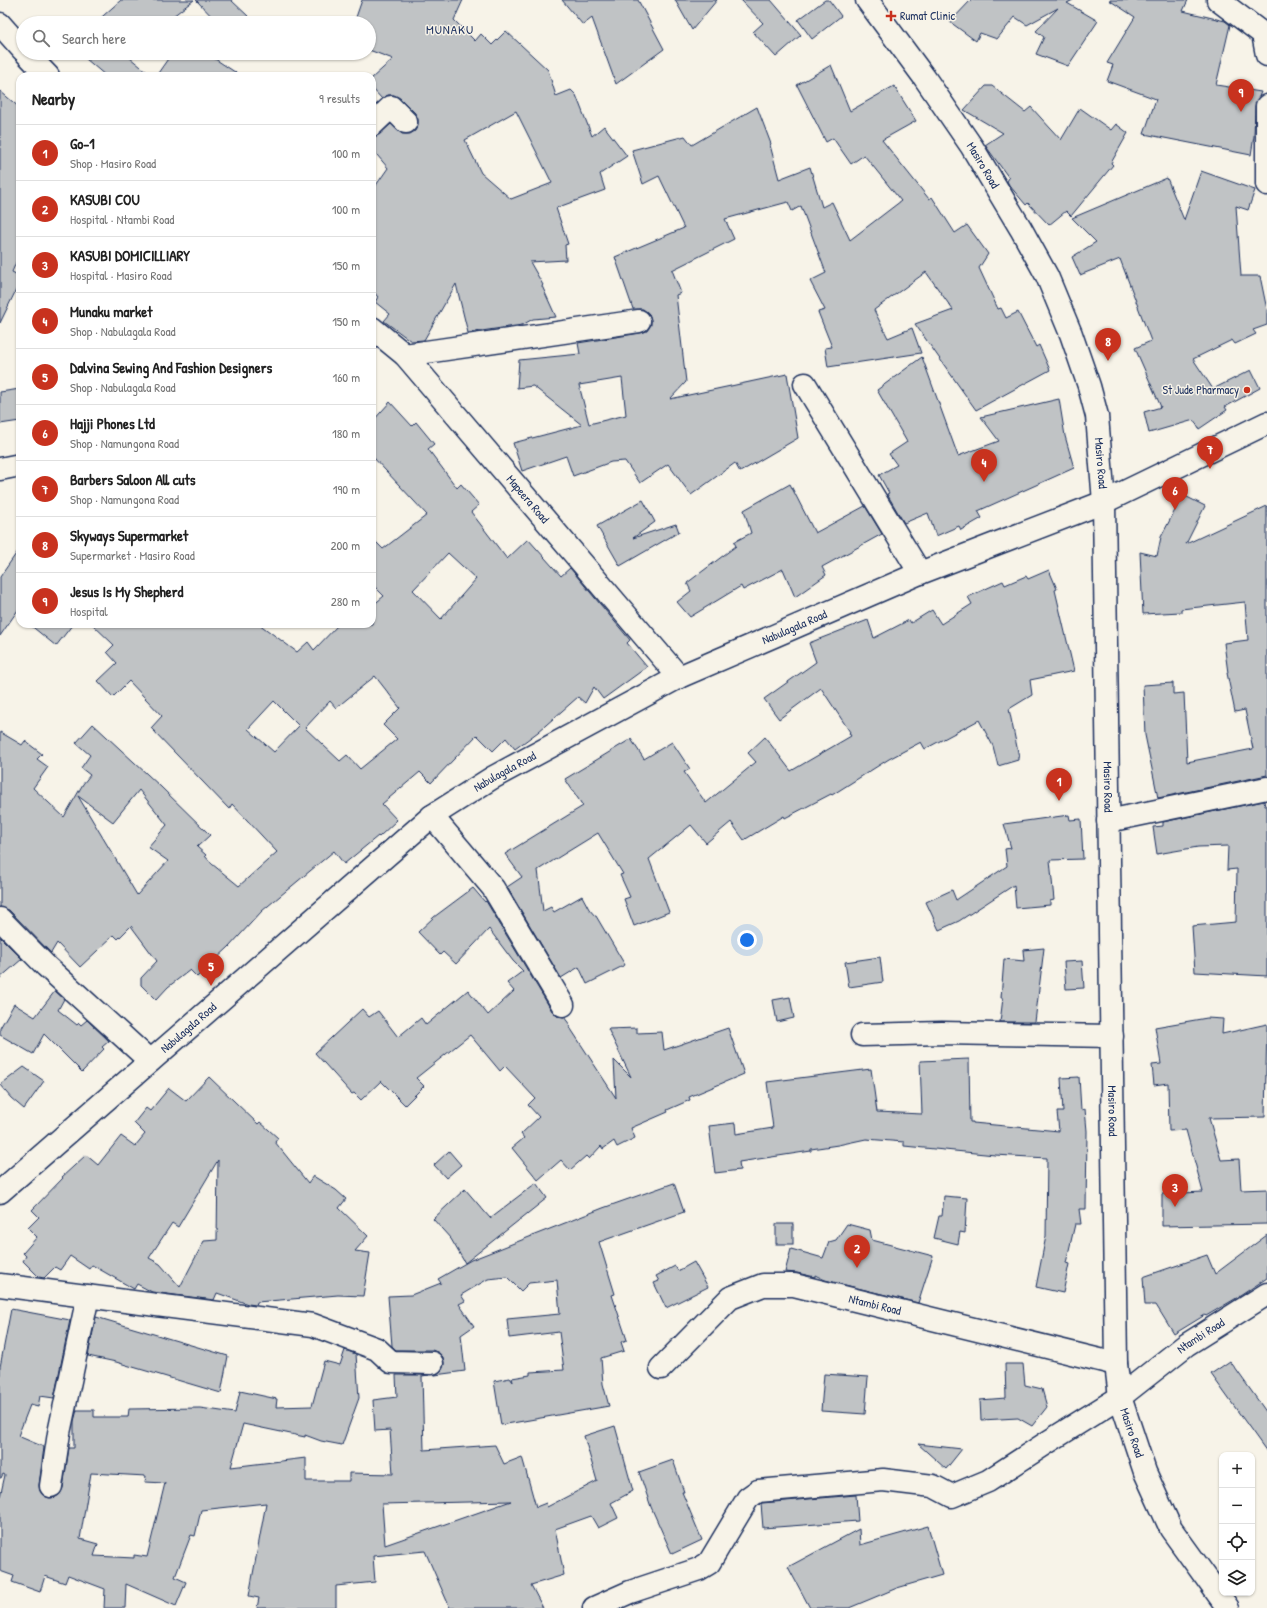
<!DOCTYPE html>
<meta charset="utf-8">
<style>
:root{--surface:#fff;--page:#f6f6f6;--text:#222;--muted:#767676;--line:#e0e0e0;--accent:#c8321e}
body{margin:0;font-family:"Patrick Hand",sans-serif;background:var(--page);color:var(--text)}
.controls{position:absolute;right:12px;bottom:12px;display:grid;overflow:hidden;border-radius:8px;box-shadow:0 1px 3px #0004}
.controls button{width:36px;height:36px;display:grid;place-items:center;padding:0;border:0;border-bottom:1px solid var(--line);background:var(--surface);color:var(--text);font:20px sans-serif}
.you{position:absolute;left:747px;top:940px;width:14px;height:14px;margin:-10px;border:3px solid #fff;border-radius:50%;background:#1a73e8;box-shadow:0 0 0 6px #1a73e833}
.badge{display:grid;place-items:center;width:26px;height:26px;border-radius:50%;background:var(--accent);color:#fff;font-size:13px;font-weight:700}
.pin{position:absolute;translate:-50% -33px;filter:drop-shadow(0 1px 2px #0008)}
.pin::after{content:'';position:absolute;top:21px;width:14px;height:12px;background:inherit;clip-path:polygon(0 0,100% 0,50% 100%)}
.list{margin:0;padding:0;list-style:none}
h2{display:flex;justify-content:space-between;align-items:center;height:52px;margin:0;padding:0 16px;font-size:17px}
h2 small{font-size:13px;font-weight:400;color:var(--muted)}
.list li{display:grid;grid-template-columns:26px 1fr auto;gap:12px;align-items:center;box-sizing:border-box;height:56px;padding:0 16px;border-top:1px solid var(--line)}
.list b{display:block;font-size:15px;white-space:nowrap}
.list p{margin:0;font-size:13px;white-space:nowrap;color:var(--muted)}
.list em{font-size:13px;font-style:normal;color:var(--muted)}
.icon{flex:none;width:22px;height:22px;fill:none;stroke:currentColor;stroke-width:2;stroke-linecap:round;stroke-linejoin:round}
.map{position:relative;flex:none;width:1267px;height:1608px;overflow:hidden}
.search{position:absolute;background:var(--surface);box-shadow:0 1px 3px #0004;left:16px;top:16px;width:360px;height:44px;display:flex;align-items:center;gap:10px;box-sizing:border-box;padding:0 14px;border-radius:22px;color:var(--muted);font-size:15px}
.panel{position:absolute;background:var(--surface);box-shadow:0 1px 3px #0004;left:16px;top:72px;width:360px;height:556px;border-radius:12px}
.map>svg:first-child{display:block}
.building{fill:#c0c3c5;stroke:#1b2f5e;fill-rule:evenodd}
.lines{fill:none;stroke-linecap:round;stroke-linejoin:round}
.minor-casing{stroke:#1b2f5e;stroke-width:25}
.tertiary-casing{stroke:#1b2f5e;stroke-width:25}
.secondary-casing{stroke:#1b2f5e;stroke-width:25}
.minor{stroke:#f7f3e8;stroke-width:22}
.tertiary{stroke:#f7f3e8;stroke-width:22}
.secondary{stroke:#f7f3e8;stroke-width:22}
.poi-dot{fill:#c8321e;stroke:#f7f3e8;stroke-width:1.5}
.labels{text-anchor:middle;stroke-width:3;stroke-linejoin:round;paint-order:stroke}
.poi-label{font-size:12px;fill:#1b2f5e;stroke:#f7f3e8;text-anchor:start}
.street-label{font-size:12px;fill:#1b2f5e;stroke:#f7f3e8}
.neighbourhood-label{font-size:13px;letter-spacing:1px;fill:#1b2f5e;stroke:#f7f3e8}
</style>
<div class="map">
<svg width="1267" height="1608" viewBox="0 0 1267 1608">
<rect width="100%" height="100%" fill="#f7f3e8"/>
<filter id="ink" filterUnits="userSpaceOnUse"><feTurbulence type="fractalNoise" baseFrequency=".025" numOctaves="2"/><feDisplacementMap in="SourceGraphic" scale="8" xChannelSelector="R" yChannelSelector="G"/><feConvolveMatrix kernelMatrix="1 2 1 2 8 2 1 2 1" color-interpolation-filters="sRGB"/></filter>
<g filter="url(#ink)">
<g class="building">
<path d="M121,0h73l-30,23h-69z"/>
<path d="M196,0h35l18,17 -6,6h-25z"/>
<path d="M362,0h101l-9,20 21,21 6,-7 11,11 14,-14 42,39 8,26 15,-6 5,5 16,41 12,-10 23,30 -27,18 5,16 -49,18 12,36 -3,1 1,15 -36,2 13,23 -1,1 14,31 -23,2 -11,6 -54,8 -12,-49 -32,56 -13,1 -27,-20 6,-7 -15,-12 3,-5 -6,-7v-99l16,-23 -16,-19v-12l8,-3 11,-10 11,10h8l5,-3 3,-6v-6l-3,-6 -15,-15 -6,-3h-6l-6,4 -10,-11v-10l21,-19 -24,-9v-27h-15zM516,111l36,72 -41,16 -30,-26 -16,-33z"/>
<path d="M562,0h76l26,49 -48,35 -24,-66 -9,7z"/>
<path d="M675,0h42l-25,30z"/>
<path d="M741,0h30l30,35 -25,22 -23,-25 10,-9z"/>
<path d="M825,0h4l12,16 -29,23 -14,-19z"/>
<path d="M971,0h102l-6,3 31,18 -30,45 -32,-12 8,-17 -8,-6 22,-23 -31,17 -12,-8 -18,22 -17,-6 -4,8 -26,-19z"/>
<path d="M1109,0h79l-5,11 42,10 5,4 -14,60 45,7 -6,14 -1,30 -3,19 -107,-21 12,-35 -49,-18 6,-16 -6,-2 28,-46z"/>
<path d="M79,53h45l28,23h-46z"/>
<path d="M172,53h34l35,23h-85z"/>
<path d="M831,65l19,46 44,-25 22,35 -34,19 47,59 3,-2 23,36 12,-8 21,29 -9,14 19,41 3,-1 5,10 12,-6 18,35 3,-2 11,25 -74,40 -61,-86 38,-14 -27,-38 -52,38 14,28 24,-10 9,25 -93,14 -3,-19 7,-1 -14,-35 7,-2 -15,-29 16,-8 -25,-67 -9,5 -4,-9 -63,17 9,20 -62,31 9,23 -5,2 10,87 -16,17 117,-25 11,64 -58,34 -5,-9 -44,32 -23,-31 -28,19 -15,-22 -14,1 -38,14 -7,-20 -44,15 -9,-28 69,-18 -49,-39 -16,2 2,-28 61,-6 -2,-11 63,-10 6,-2 4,-6v-5l-2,-6 -6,-5h-10l-18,-52 69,-29 -25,-52 -16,8 -11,-34 53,-14 7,9 65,-38 14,37 -1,1 9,34 31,-12 12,40 10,-5 18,38 51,-39 -37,-46 -13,9 -18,-26 -7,4 -29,-57zM622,378l4,37 -37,9 -10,-39z"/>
<path d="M986,86h6l33,26 6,-5 30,33 19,-32 31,22 5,-6 12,9 -17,30 2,2 -42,51 -5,-5 -17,14 -21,-22 -2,2 -17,-20 -2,-4 2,-3 -24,-33 18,-12 -39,-23z"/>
<path d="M0,91l20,17v145l-8,19 8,4v6l-20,41z"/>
<path d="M1201,171l54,19 -7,20 -12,-4 5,70h19l7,34v15l-14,5 3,4 -21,10 -3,-4 -39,19 20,30 38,-19 9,18 -35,19 2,3 -28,19 -5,-9 -45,13 -5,-21 17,-5 -26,-59 16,-7 -31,-82 -40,16 -8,-18 24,-15 -24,-24 95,-40 17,42z"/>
<path d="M922,357l36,99 41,-15 -18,-24 78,-18 6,37 9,32 -96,43 4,7 -21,12 -2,-4 -23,10 -8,-23 -24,10 -17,-29 2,-1 -10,-18 18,-10 -8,-11 18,-12 -30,-52z"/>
<path d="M20,389v32l-20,3v-32z"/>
<path d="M390,402l22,24 4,-4 18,22 -6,5 29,39 4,-4 18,21 -8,7 36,47 21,-20 33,37 9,-8 60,72 -3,3 20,24 -44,32 -9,-12 -9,16 -7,-6 -40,35 -23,17 -9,-11 -13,13 -16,-16 -46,48 -11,-11 -38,32 15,16 -18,17 -1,-1 -34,28 -10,-13 -72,60 -33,36 -32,30 -7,-7 -22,17 -12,13 -15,-15v-7l16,-17 -26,-35 -13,13 -4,-4 -34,32 -23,-24 -6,10 -42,-43 -9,-3v-175l22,13 3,-4 17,13 -5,5 11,8 -15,21 31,29 19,-33 7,-9 -9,-7 9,-13 -14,-12 17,-19 68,63 49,48 -13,12 9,8 -1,1 7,8 27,22 38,-34 -45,-48 -3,5 -78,-81 11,-12 -33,-35 -16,16 -15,-16 19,-18 -10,-11 7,-7 -22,-21h167l38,28 11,-10 6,8 25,-26h33v-18l12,-10 -12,-12v-46l11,11 44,-34 -55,-59v-34zM448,553l28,26 -35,40 -28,-29zM375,676l25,32 -17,17 14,14 -37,30 -13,-14 -7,6 -35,-33 25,-27 6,7zM274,701l25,25 -25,26 -26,-23zM139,790l28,35 -19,22 20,14 -31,34 -59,-99 35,26z"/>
<path d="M790,484l25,49 50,-27 17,28 -60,33 4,8 -31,22 -12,-28 -40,21 -2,-4 -51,31 -13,-15 14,-11 -4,-8 49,-37 -2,-4 17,-9 -7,-23z"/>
<path d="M1183,495l22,11 -19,38 81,-38v269l-109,23 -13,-63 -2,-50 30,-2v11l11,-1 3,69 66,-13 -8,-39 -10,2 -8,-39h1l-4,-30 24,-3 -3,-38 -64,7v3l-38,2 -3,-62 17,4 4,-19z"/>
<path d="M643,500l12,22 -22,16 43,-14 3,8 -59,34 -23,-40z"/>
<path d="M20,548v59l-20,29v-59z"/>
<path d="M1049,570l8,19 -2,1 19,81 -44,9 2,15 -23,14 10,48h-1v3l-20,6 -5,-20 -14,-26 -54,29 -4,-7 -32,17 -57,36 -1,-1 -46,24 -1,-2 -40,24 -13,-18 -25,21 -15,-18 -42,34 20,53 -35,14 -10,-27 6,-2 -10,-22 3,-1 -25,-41 -60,37 5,41 8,-4 3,5 28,-16 7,13 6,7h1l29,49 -38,19 -8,-17 -18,11 -54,-91 15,-10 -17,-23 78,-48 -18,-27 66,-40 13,20 28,-17 18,27 -6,3 22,31 50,-41 -8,-9 17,-16 26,34 60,-35 -2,-3 1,-1 -29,-44 -42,31 -15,-20 52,-37 -7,-19 59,-23 6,18 35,-18 2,3 21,-13 9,14 31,-20 -4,-7 13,-6 22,-10 2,4 21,-9 2,3z"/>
<path d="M29,624h44l-17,22z"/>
<path d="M1264,801l1,5h2v170l-72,-4 -3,-46 44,-4 1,-53 -10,1 1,-24 -30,1 -41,7 -4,-27 10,-1v-4z"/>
<path d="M1069,815l1,5 11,-1 2,40 -33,1 4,40 -4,1v4l-34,3 -2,-23 -55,36 -20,9 -13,-28 26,-12 4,10 51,-34 -2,-17 6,-1 -7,-24z"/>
<path d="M473,888l12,14 1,-1 66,110 5,5 7,1 6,8 -1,1 47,72 -2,-38 17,17 -23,-48 29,-1v5l25,-1 2,18 64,-22 16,46 -55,23 1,3 -23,10 1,2 -37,16 4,10 -18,9 -3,-6 -11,8 -2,-3 -12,13 -3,-3 -16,14 -9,-10 -23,20 -26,-32 12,-10 -3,-4 18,-17 -11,-12 7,-7 -30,-32 -5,5 -30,-36 -54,43 8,8 -19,19 -24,-24 -20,19 -7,-7 -2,1 -37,-41 47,-44 7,8 9,-6 20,26 23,-19 5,7 42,-35 20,25 26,-24 -7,-8 16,-12 -10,-10 -24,-32 -33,35 -13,-12 -3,3 -22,-23 16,-15z"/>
<path d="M0,937l22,22 -22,19z"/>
<path d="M1044,948l-9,74h-35l3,-24h-2l3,-39 20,2 -1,-11z"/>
<path d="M880,957l3,25 -34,5 -4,-25z"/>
<path d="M1082,961l2,27 -18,1 -2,-27z"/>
<path d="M55,991l9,8 -6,11 19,15 2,-2 2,2 6,-5 22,21 -7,6 2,2 -22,23 -38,-38 -11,20 -33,-19v-7l14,-24 21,13z"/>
<path d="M790,997l4,21 -17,4 -4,-22z"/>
<path d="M1207,1018l16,1 -1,15 45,-10 -2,93 -56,1 12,42 18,-1 2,31 26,-1v35l-105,2v-32l41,-2 -17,-62 -17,1 -1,-48 -14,2 -2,-20 9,-1 -6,-37z"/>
<path d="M969,1059l1,63h3v1l86,8 -2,-19h6l-2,-34 18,-1 2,33 4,-1 2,22 -1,78h-7l2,15h-6l-9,39 3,1 -6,29 -27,-6 10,-51 1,-78 -52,-3 -91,-9v-4l-38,-3 -28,6 -27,4v2l-72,11 1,8 -25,3 -6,-47 26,-3 1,11 37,-6 -6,-46 104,-13 6,43 45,2 -2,-53z"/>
<path d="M24,1067l20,14 -20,28 -13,-11 -11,-13z"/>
<path d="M209,1077l49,47 2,-2 18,16 -3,4 33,41 5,-7 23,14 10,9 -7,9 29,28 -13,15 15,2 -7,43 -25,-1 -81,7 -1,3 -8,-1 -31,-11 -3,7 -62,-8 -15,-8 -3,5 -42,-24 -3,4 -19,-13 -10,14 -5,-3 -11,11 -5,-1 -16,-16 3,-5 -3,-3 14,-16 -9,-9 11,-11 -7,-7 31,-32 -1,-1 24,-22 12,10 23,-29 14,10 10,-12 -11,-11 12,-15 4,3 19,-23 17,13zM218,1160l-1,80 -13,1 -24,46 -20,-23 -11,-6 23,-35 6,4z"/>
<path d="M449,1151l12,14 -15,13 -12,-13z"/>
<path d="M536,1183l11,15 -82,65 -14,-24 -18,-20 32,-30 25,29z"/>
<path d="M674,1183l10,29 -85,30 16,52 -3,1 15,45 -6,2 3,9 -23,7 2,26 6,22 -108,19 -7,-44 16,-3 3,4 -1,-4 18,-3v-3l34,-2 -5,-38 -50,6 -2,-19 53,-5 -3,-34 -28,3 -8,8 -14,-14 -19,2 -27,16 4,6 -6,3 15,22 -13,9 4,36 -30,4 7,-5 2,-6 -1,-7 -4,-4 -7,-3h-36l-4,-4 -4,-50 23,-1 30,-12 -3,-4 33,-19 132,-52z"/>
<path d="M944,1196l23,2 -2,35 -5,-1 -2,12 -24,-6 5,-22h3z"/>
<rect x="776" y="1224" width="17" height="20"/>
<path d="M847,1224l23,6 2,10 61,16 -15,47 -93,-23 -10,-5v2l-18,-4 -12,-1 6,-23 32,9 6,-16 7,-2z"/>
<path d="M1267,1235v43l-27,18 -34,20 -1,-1 -31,19 -18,-29h-11l-2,-28 64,-22 8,19z"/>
<path d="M694,1262l14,25 -42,21 -12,-25 5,-2 -3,-5 19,-10 3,5z"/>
<path d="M11,1309l59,11 -16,78 -14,-2 -2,11 -8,-2 -12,31 26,11 -5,38 1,6 3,4 6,3 7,-1 4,-3 3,-6 6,-40h5v-27l3,-11h17v7h34l1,-8 71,-1 35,5 5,-22 37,8 -1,8 36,-1 12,-45 16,4 5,-15 11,4 3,44 -17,47 -21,-4 -16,-6v2l-62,-13 -12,43 75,-9v23h43v-8l44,1 -3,-44 -15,1 -2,-31 24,-3 -1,-22h33l-7,1 2,74 71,-5 9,19 18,-7 14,50 10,-4 1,4 50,-26 -13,-45 31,-10 18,65 -22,12 7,15 -20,10 -7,-12 -36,13 9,46 -33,10 12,23h-93l-25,-57 -52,5 2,26 -39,4v22h-79l2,-10 -10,-2 17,-93 -65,7 -6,26 -4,-1 -16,42 11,5 -10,24 -50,-22 -1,24h-21l1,-19 -37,-14 -3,8 -20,-7 -5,16 -28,-10 2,-6 -14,-5v-74l5,-22 -2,-1 -2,4h-1v-111zM91,1473l55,3 -1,6 20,1 -18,74 -13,-2v3l-40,-2 4,-12 -18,-5zM511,1501l-126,44 -3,-41z"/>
<path d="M96,1317l132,39 -7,37 -105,-31 -28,-6z"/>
<path d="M1230,1361l37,52v39l-56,-78z"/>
<path d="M1005,1364h18l2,21 17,4 5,18 -15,19 -14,-8 -37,2 -1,-20 26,-2z"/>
<path d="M824,1374l44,3 -3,37 -44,-3z"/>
<path d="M918,1444l44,5 -16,20z"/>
<path d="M673,1460l11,32h-2l20,48 -30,14 -21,-47 -12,-35z"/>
<path d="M856,1495l2,26 -95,7 -2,-24 1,-1z"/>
<path d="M928,1526l14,49 -45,13 -48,20h-39l-22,-41 71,-38 1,16z"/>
</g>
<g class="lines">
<g class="minor-casing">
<g id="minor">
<path d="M1218,0l45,34 4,21"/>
<path d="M0,24l23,26"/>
<path d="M26,53l22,23"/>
<path d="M1267,106v78"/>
<path d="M372,125l19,-18 15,15"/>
<path id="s1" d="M372,328l33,27 274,322"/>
<path d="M405,355l234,-34"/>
<path d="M805,384l115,189"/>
<path d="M0,469l20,-4"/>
<path d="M432,816l61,72 70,117"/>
<path d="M1108,821l159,-33"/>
<path d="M0,919l46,47 104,95"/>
<path d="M862,1035l80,-2 170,3"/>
<path d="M0,1285l313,40 64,24 14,13 41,1"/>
<path id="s2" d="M661,1368l69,-70 33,-13h31l322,79"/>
<path d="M51,1486l8,-53 29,-137"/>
<path id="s3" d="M594,1608l36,-16 69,-23 10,-6 39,-65 10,-7 125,-11 50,6 19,10 36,-15 60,-39 72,-45 66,-52 81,-51"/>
</g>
</g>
<g class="tertiary-casing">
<g id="tertiary">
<path id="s4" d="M0,1192l432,-376 60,-38 187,-101 241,-104 184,-71 163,-79"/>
</g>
</g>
<g class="secondary-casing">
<g id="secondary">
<path id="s5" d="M867,0l57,77 48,70 49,82 26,47 24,58 18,52 8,30 7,86 12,862 4,33 25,75 26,57 57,79"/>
</g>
</g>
<use href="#minor" class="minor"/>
<use href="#tertiary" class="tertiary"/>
<use href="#secondary" class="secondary"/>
</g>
</g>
<g class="poi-dot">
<path d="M889 10h4v4h4v4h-4v4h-4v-4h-4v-4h4z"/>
<circle cx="1247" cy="390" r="4"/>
</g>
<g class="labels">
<g class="poi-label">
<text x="900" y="20">Rumat Clinic</text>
<text x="1239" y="394" text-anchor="end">St Jude Pharmacy</text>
</g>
<g class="street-label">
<text dy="4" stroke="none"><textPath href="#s5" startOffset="202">Masiro Road</textPath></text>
<text dy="4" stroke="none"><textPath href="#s5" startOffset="526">Masiro Road</textPath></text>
<text dy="4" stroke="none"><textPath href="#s1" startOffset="232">Mapeera Road</textPath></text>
<text dy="4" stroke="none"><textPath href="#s4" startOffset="982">Nabulagala Road</textPath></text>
<text dy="4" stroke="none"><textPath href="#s4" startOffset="658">Nabulagala Road</textPath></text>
<text dy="4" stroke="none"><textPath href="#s5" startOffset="850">Masiro Road</textPath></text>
<text dy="4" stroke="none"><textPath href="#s4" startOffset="250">Nabulagala Road</textPath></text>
<text dy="4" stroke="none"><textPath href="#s5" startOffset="1174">Masiro Road</textPath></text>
<text dy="4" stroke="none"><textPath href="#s2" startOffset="248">Ntambi Road</textPath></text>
<text dy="4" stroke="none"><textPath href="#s3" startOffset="706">Ntambi Road</textPath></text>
<text dy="4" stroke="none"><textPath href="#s5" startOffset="1498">Masiro Road</textPath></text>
</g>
<g class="neighbourhood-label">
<text x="450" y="34">MUNAKU</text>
</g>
</g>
</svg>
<div class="controls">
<button>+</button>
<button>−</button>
<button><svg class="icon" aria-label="locate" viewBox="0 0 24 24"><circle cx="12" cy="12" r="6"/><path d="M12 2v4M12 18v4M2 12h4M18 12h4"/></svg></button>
<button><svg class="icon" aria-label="layers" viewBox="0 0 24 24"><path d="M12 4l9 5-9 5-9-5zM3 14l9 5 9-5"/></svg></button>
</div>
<div class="you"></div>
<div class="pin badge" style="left:1059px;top:801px">1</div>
<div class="pin badge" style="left:857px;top:1268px">2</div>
<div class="pin badge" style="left:1175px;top:1207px">3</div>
<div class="pin badge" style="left:984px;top:482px">4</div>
<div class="pin badge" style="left:211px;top:986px">5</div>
<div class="pin badge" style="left:1175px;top:510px">6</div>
<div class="pin badge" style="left:1210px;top:469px">7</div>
<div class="pin badge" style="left:1108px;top:361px">8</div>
<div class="pin badge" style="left:1241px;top:112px">9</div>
<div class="search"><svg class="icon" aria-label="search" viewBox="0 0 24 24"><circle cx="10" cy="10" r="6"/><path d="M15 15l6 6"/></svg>Search here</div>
<section class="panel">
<h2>Nearby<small>9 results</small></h2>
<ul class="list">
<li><span class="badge">1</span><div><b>Go-1</b><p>Shop · Masiro Road</p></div><em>100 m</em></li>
<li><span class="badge">2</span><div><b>KASUBI COU</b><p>Hospital · Ntambi Road</p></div><em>100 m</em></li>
<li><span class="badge">3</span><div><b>KASUBI DOMICILLIARY</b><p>Hospital · Masiro Road</p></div><em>150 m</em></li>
<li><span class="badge">4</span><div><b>Munaku market</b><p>Shop · Nabulagala Road</p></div><em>150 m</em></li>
<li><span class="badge">5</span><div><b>Dalvina Sewing And Fashion Designers</b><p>Shop · Nabulagala Road</p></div><em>160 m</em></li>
<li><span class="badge">6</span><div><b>Hajji Phones Ltd</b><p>Shop · Namungona Road</p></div><em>180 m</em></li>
<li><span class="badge">7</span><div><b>Barbers Saloon All cuts</b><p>Shop · Namungona Road</p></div><em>190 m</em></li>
<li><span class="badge">8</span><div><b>Skyways Supermarket</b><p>Supermarket · Masiro Road</p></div><em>200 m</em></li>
<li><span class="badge">9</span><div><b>Jesus Is My Shepherd</b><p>Hospital</p></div><em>280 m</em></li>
</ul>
</section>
</div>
